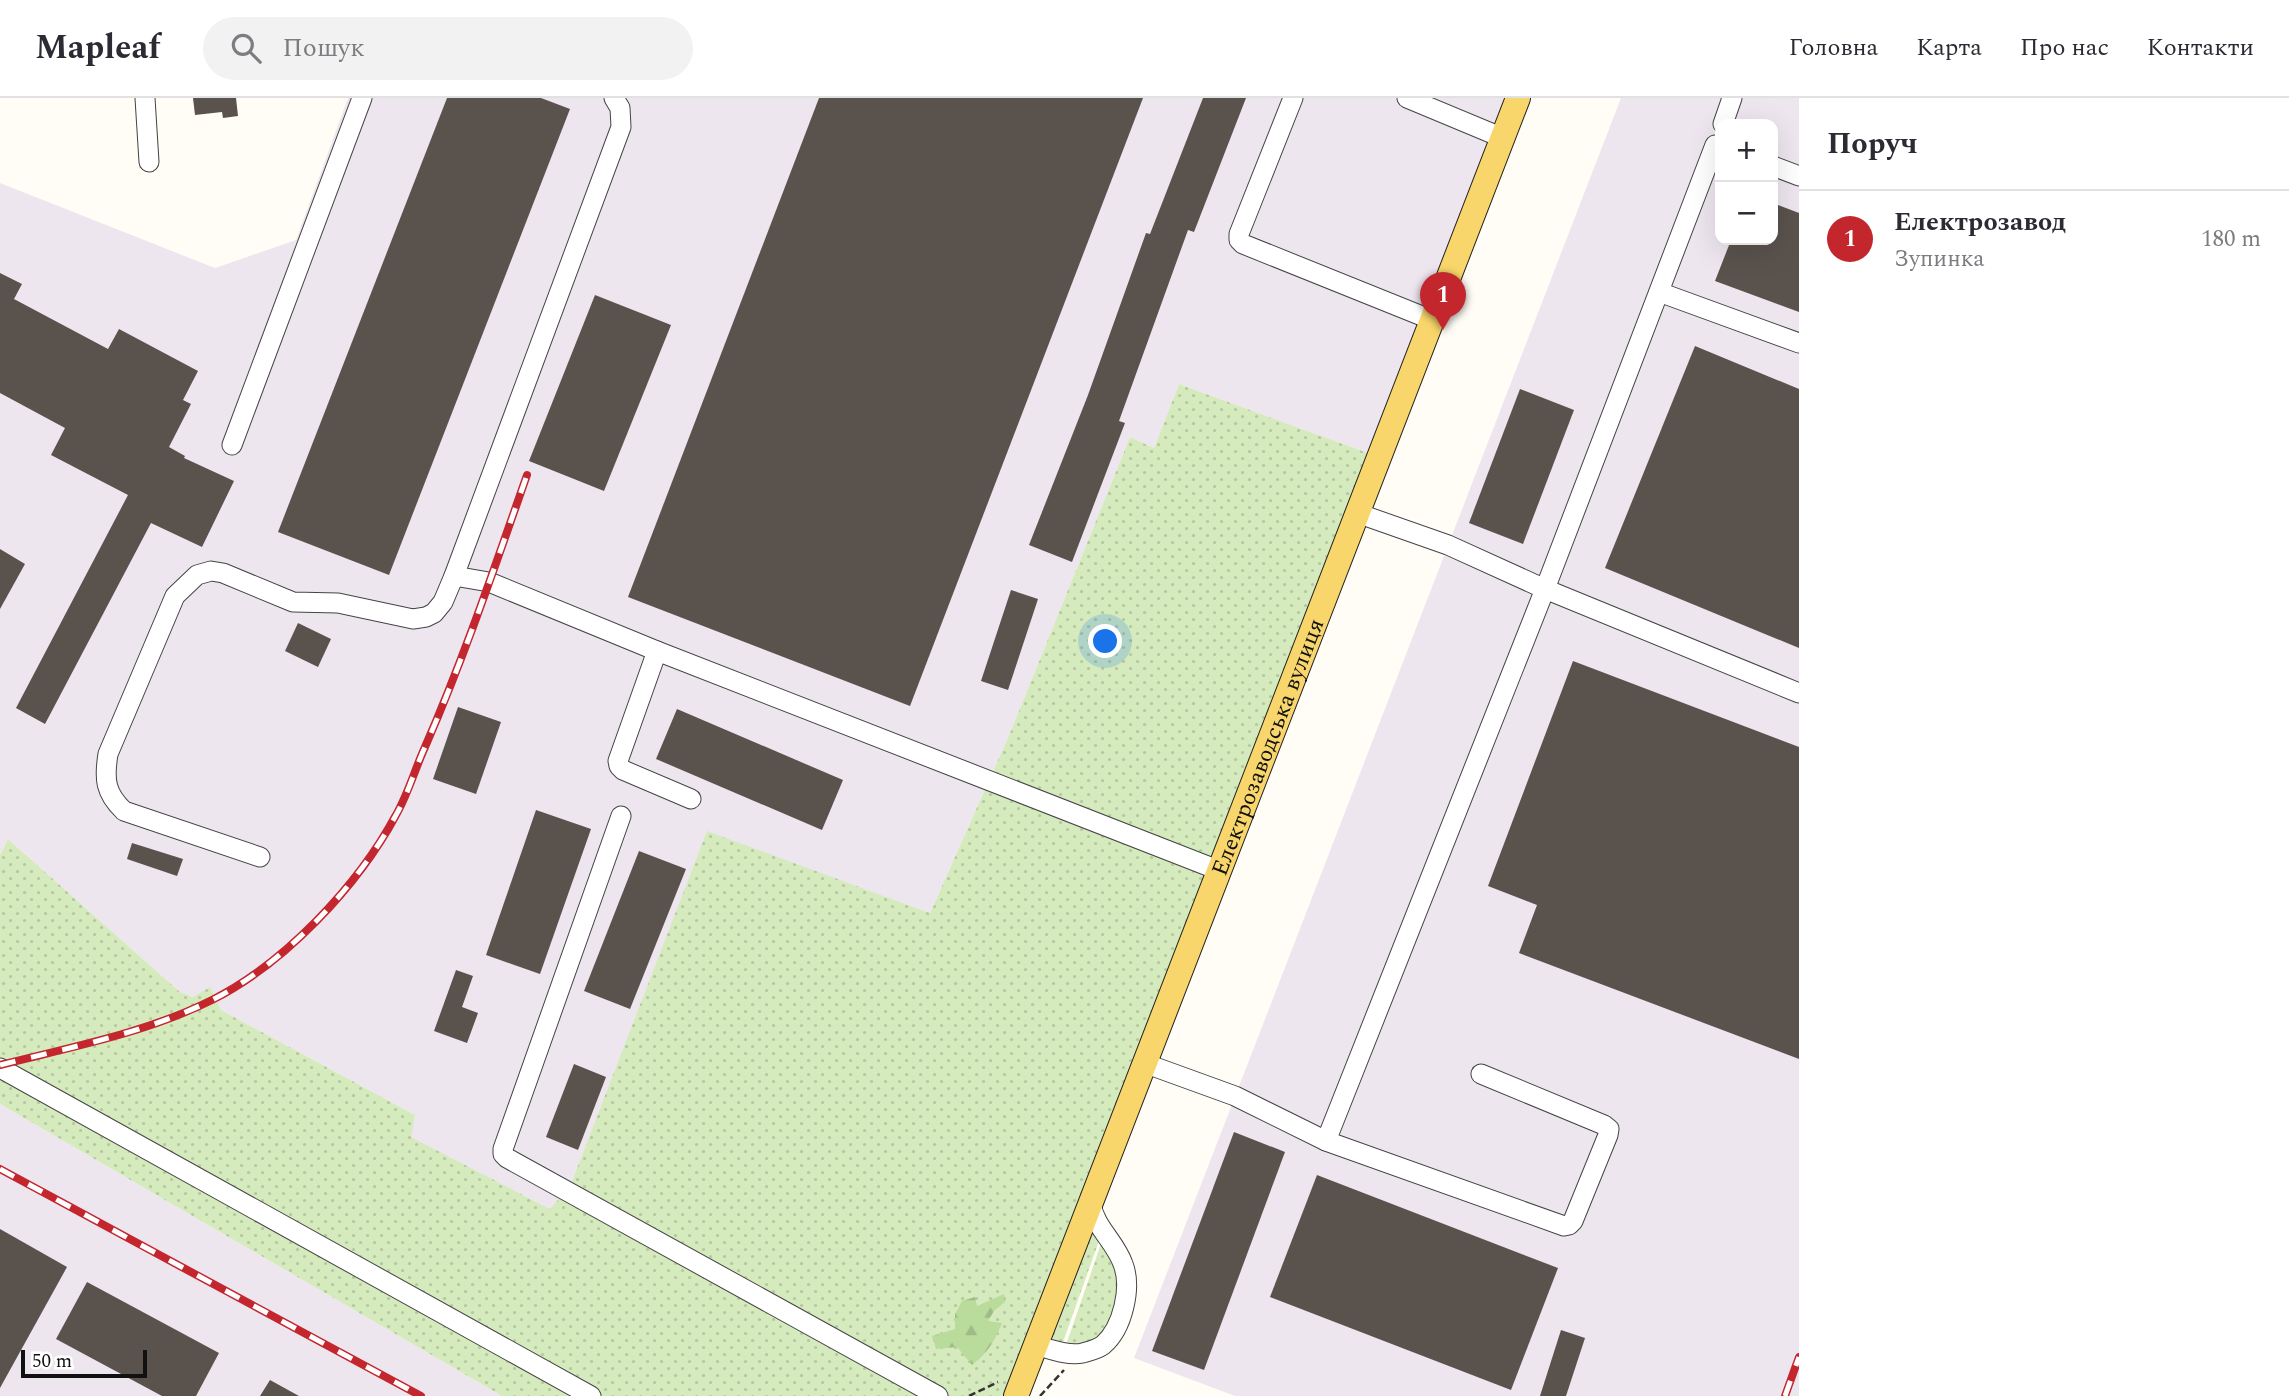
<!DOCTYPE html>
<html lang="uk">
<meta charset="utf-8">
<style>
:root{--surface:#fff;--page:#f2f2f3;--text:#2b2b33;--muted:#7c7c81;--line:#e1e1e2;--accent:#c4262e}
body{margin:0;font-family:Spectral,serif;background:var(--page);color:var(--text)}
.controls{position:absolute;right:21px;top:21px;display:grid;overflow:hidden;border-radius:14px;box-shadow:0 7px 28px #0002}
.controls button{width:63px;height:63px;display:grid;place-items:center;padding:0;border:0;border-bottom:2px solid var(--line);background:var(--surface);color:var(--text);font:35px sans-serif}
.scale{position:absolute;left:21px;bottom:18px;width:126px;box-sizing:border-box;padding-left:7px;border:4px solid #111;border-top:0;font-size:19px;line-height:24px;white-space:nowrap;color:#111;-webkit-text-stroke:5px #fff;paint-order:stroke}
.you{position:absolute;left:1106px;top:544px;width:24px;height:24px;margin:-18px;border:5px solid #fff;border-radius:50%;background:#1a73e8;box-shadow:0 0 0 10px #1a73e833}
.badge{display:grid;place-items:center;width:46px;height:46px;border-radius:50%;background:var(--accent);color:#fff;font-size:23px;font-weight:700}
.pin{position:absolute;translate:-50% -58px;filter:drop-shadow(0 2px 4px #0008)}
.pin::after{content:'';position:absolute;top:37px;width:24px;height:21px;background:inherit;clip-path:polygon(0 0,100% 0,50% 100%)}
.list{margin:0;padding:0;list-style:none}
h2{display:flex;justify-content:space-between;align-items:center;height:91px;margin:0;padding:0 28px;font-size:30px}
h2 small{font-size:23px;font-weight:400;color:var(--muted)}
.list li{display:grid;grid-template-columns:46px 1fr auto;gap:21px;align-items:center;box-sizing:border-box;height:98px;padding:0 28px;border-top:2px solid var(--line)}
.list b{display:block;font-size:26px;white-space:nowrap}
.list p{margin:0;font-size:23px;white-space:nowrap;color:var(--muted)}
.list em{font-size:23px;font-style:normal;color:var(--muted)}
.icon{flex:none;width:38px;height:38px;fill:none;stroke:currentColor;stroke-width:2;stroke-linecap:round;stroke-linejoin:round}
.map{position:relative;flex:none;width:1799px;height:1298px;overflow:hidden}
header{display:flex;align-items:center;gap:42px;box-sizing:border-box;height:98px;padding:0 35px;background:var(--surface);border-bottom:2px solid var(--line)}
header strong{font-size:33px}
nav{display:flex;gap:38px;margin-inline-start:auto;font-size:24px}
.search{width:490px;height:63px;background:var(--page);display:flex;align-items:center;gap:18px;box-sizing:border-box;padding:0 24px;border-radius:38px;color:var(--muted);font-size:26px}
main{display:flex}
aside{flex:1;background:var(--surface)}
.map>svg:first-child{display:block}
.industrial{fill:#eee6ef;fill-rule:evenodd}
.grass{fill:url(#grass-dots)}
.forest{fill:url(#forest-firs)}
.building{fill:#5a524d}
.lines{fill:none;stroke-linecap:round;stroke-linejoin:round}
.minor-casing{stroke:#444;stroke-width:21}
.major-casing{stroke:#222;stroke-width:26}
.path{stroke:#333;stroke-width:2.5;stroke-dasharray:7 3.5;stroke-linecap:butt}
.minor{stroke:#fff;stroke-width:19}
.major{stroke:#f9d66b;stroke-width:24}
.rail-casing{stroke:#c4262e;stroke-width:8}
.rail{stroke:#fff;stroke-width:5;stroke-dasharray:16;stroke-linecap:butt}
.labels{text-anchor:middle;stroke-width:7;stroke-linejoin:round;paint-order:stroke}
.street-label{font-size:23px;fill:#111;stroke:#fff}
</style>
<header>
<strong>Mapleaf</strong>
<div class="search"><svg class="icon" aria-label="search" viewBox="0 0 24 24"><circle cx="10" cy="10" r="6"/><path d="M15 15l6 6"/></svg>Пошук</div>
<nav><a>Головна</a><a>Карта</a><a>Про нас</a><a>Контакти</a></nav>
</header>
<main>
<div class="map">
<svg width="1799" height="1298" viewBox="0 0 1799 1298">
<defs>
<pattern id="grass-dots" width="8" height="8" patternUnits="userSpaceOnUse" patternTransform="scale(1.75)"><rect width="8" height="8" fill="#d5ebbd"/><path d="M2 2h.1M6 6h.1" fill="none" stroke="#b6c8a1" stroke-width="1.8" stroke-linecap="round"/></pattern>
<pattern id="forest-firs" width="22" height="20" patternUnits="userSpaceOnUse" patternTransform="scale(1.75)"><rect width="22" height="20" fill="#b9dc9c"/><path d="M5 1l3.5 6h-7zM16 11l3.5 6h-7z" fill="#9ebc85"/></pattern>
</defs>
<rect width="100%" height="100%" fill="#fffdf5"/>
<g class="industrial">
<path d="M348,0h1170l-139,359 -200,-73 -25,64 -24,-11 -120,296 -80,180 -223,-81 -137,354 -20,23 -140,-72 5,-22 -194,-105 -11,-22 -17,9 -13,-5 -172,-153 -8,16v-672l215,85 81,-28z"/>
<path d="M1621,0h178v1298h-564l-101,-38zM1720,26h53v116h-53z"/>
<path d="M0,1006l502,292h-502z"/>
</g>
<g class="grass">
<path d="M1179,286l200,73 -363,939h-514l-502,-292v-249l8,-16 172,153 13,5 17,-10 11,23 194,105 -4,22 139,72 20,-23 137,-355 223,82 80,-180 120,-296 24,11z"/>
<path d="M1091,1135l9,5 -38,107 -8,-3 -2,-5z"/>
<path d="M1102,1143l17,24 -3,33 -5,20 -7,16 -13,11h-25z"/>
</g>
<path class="forest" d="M1004,1196l1,8 -11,9 -6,10 14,2c-7,18 -15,31 -30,42l-15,-18 -21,2 -4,-13 23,-7v-15l7,-13 13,-4 2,9z"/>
<g class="building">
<path d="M193,0h43l2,18 -15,2 -1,-6 -27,3z"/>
<path d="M447,0h94l29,11 -181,466 -111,-43z"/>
<path d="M819,0h324l-233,608 -282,-109z"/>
<path d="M1203,0h43l-52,134 -6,-2 -69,191 6,2 -53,139 -43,-17 59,-150 58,-162 4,1z"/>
<path d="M1773,105l26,10v99l-84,-31 16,-41h42z"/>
<path d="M0,175l22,11 -8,15 94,50 11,-20 79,42 -15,29 8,4 -22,43 16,9 -1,2 50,23 -32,66 -51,-24 -106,201 -29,-16 112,-213 -77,-40 14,-27 -65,-35z"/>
<path d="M595,197l76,30 -67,166 -75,-30z"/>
<path d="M1695,248l104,43v259l-194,-80z"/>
<path d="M1520,291l54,21 -51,134 -54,-21z"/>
<path d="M0,451l25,15 -25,45z"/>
<path d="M1011,492l27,9 -30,91 -27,-9z"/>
<path d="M298,525l33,16 -13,28 -33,-16z"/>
<path d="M1573,563l226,86v312l-280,-106 18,-48 -49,-19z"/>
<path d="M458,609l43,15 -25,72 -43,-15z"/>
<path d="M677,611l166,71 -21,50 -166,-71z"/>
<path d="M536,712l55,19 -51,145 -54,-19z"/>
<path d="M132,745l51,16 -6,17 -50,-17z"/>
<path d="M639,753l47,18 -56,140 -46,-18z"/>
<path d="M456,872l17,6 -11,31 16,6 -11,30 -33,-12z"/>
<path d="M574,966l32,13 -28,73 -32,-13z"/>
<path d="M1234,1034l51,20 -81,218 -52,-19z"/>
<path d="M1317,1077l241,93 -47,122 -241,-93z"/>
<path d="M0,1131l67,38 -67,121z"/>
<path d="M87,1184l132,71 -23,43h-34l-106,-57z"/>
<path d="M1561,1232l24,8 -19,58h-26z"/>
<path d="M270,1282l29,16h-39z"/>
</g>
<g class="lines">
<g class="minor-casing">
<g id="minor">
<path d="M145,0l4,64"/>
<path d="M614,0l6,10 1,19 -167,449 35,6 168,69 561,219"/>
<path d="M1293,0l-54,136v6l4,4 189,76"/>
<path d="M1407,0l96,40"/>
<path d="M1723,26l9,-26"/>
<path d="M1773,68l26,10"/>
<path d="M1659,194l140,51"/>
<path d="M232,347l130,-347"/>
<path d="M1357,415l91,32 97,44 254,104"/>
<path d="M657,553l-39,110 1,5 4,4 68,29"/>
<path d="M621,718l-118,333v5l4,4 431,238"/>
<path d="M260,759l-136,-46c-19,-18 -20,-32 -16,-57l67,-158 22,-21 14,-4 12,2 70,29 45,1 75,16 13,-2 8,-4 9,-11 11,-26"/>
<path d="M1144,965l91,33 91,45 238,85 5,-1 4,-4 35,-86 1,-6 -5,-4 -123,-51"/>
<path d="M0,970l591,328"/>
<path d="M1326,1043l219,-552 170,-444 5,2"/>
<path d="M1035,1247c15,4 32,11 48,8 7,-2 15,-4 20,-8 20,-17 29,-58 20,-81 -8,-23 -29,-37 -32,-61"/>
</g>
</g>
<g class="major-casing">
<g id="major">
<path id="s1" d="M1016,1298l502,-1298"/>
</g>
</g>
<g class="path">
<path d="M969,1298l29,-14"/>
<path d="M1040,1298l24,-26"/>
</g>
<use href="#minor" class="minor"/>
<use href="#major" class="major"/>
<g class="rail-casing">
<g id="rail">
<path d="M0,967c71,-18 146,-32 212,-65 72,-36 146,-114 184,-185 12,-21 19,-46 29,-68 39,-89 70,-181 102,-272"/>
<path d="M0,1071l421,227"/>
<path d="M1785,1298l14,-39"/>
</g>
</g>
<use href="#rail" class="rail"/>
</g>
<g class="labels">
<g class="street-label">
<text dy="8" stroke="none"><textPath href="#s1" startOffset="696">Електрозаводська вулиця</textPath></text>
</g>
</g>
</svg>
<div class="controls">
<button>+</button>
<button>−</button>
</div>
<div class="scale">50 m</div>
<div class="you"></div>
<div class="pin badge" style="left:1443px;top:232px">1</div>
</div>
<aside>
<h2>Поруч<small></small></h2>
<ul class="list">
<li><span class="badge">1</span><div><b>Електрозавод</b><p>Зупинка</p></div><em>180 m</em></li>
</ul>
</aside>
</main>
